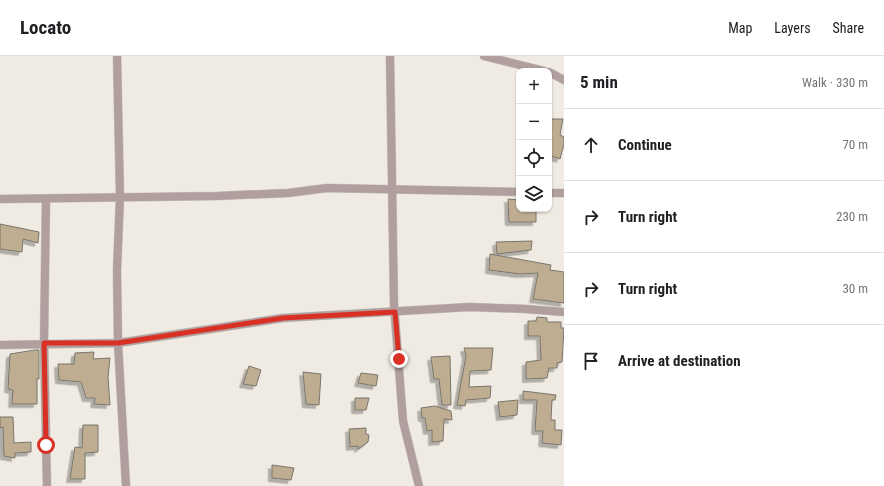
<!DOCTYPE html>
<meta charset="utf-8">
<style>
:root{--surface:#fff;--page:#f6f6f6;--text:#202124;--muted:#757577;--line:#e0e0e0}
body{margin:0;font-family:"Roboto Condensed",sans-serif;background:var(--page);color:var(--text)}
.controls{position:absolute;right:12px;top:12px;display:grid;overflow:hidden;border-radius:8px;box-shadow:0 1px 3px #0004}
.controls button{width:36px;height:36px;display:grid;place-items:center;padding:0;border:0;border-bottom:1px solid var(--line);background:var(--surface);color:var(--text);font:20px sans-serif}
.stop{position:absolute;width:12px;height:12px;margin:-9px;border:3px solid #d93025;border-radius:50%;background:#fff}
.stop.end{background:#d93025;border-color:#fff;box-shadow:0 1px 4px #0008}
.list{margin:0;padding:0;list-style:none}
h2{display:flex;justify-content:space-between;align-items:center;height:52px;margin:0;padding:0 16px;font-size:17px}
h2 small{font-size:13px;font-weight:400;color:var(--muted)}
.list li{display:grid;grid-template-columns:26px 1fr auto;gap:12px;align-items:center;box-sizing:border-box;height:72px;padding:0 16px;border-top:1px solid var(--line)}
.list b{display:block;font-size:15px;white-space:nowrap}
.list em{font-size:13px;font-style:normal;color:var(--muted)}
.icon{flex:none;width:22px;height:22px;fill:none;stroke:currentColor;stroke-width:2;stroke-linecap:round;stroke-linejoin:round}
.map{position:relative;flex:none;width:564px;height:430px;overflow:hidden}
header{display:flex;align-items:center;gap:24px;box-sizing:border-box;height:56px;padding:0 20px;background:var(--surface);border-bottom:1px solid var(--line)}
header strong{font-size:19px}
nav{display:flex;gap:22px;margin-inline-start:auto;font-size:14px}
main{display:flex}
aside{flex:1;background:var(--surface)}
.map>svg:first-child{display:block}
.building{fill:#bead91;stroke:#79756d;filter:url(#shadow)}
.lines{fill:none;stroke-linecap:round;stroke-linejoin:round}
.minor-casing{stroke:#cdc9c1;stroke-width:9}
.minor{stroke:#b09f9e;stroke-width:8}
.route{stroke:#d93025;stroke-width:5}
</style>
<header>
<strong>Locato</strong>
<nav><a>Map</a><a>Layers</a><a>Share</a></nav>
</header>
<main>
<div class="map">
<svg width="564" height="430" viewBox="0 0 564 430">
<defs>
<filter id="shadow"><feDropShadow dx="-3.5" dy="3.5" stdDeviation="0" flood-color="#0004"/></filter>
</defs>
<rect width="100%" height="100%" fill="#f0ebe2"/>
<g class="building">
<path d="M549,63h14l-3,16 4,2v7l-4,15 -11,-4z"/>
<path d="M508,143l11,1v9h17v13h-27z"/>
<path d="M0,168l39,8 -1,11 -15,-4 -1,13 -22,-3z"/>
<path d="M532,185l-1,9 -34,4 -1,-12z"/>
<path d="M490,198l61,11 -1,5 14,2v31l-31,-4 5,-26 -18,1 -31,-4z"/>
<path d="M537,261l10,1v4h14v6h3l-2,34 -5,1v5h-8l-2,10 -21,1v-17l15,-2 -1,-24h-12v-15h8z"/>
<path d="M464,292h29l-2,22 -21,1 -1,16 22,-1 -1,12 -24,2 -1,6 -8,-1 9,-49z"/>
<path d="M35,294h4v29h-2v25h-25l1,-14 -5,-1 2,-35z"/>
<path d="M94,296l-1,7 17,-1 -2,19 2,28 -16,-1 1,-6h-9l-5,-16 -22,-2 -1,-16h16l1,-11z"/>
<path d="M450,300l1,49h-9l-3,-26h-5l-3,-22z"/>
<path d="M249,310l12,4 -5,16 -13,-2z"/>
<path d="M303,316l18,2 -2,31 -13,-1z"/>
<path d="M361,317l17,2 -2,11 -18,-3z"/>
<path d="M523,335l33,4 -1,5h-3l-1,20h4v10h7l-1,15 -19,-2 1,-12h-8l2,-31h-14z"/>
<path d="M355,342h14l-3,12h-11z"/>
<path d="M518,344l-1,15 -17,2 -2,-15z"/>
<path d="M435,350l16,5 1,9 -8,-1 -1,22 -11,1v-12l-5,1 -2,-13h-3l-1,-10z"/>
<path d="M0,361h13l1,26 17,-1v10l-16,1v5l-11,-2 -1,-29 -3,1z"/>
<path d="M83,369h15v27l-13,1v26h-15l5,-32 7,1z"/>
<path d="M366,372v6l3,1 -1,7 -10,7v-3l-8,1 -1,-18z"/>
<path d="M272,409l22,3 -3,12 -19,-2z"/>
</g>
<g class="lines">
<g class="minor-casing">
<g id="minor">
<path d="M117,0l3,141 -3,73 1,73 8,143"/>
<path d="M390,0l4,249 9,116 16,65"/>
<path d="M484,0l60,15"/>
<path d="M549,16l15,8"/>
<path d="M549,137h15"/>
<path d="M0,143l217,-3 71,-3 39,-5 192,4"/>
<path d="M46,143l-2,144 3,143"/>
<path d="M0,289l118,-2 165,-25 186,-11 57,2 38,3"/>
</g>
</g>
<use href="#minor" class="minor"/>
</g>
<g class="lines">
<path class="route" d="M46,389l-2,-102h74l165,-25 112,-6 4,47"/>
</g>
</svg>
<div class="controls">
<button>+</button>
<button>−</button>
<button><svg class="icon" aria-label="locate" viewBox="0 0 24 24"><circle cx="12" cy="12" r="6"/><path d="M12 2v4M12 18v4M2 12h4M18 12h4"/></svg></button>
<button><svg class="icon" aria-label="layers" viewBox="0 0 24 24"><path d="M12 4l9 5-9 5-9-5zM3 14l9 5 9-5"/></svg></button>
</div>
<div class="stop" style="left:46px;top:389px"></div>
<div class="stop end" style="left:399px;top:303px"></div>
</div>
<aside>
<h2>5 min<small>Walk · 330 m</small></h2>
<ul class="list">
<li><svg class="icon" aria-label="ahead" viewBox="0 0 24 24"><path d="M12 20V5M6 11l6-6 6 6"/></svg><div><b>Continue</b></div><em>70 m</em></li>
<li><svg class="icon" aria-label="right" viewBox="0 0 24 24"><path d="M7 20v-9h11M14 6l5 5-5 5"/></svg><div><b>Turn right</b></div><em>230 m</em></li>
<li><svg class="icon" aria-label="right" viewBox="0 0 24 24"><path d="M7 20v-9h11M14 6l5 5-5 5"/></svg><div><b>Turn right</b></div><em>30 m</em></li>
<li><svg class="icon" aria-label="arrive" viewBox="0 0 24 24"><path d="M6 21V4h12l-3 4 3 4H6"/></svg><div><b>Arrive at destination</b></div></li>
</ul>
</aside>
</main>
